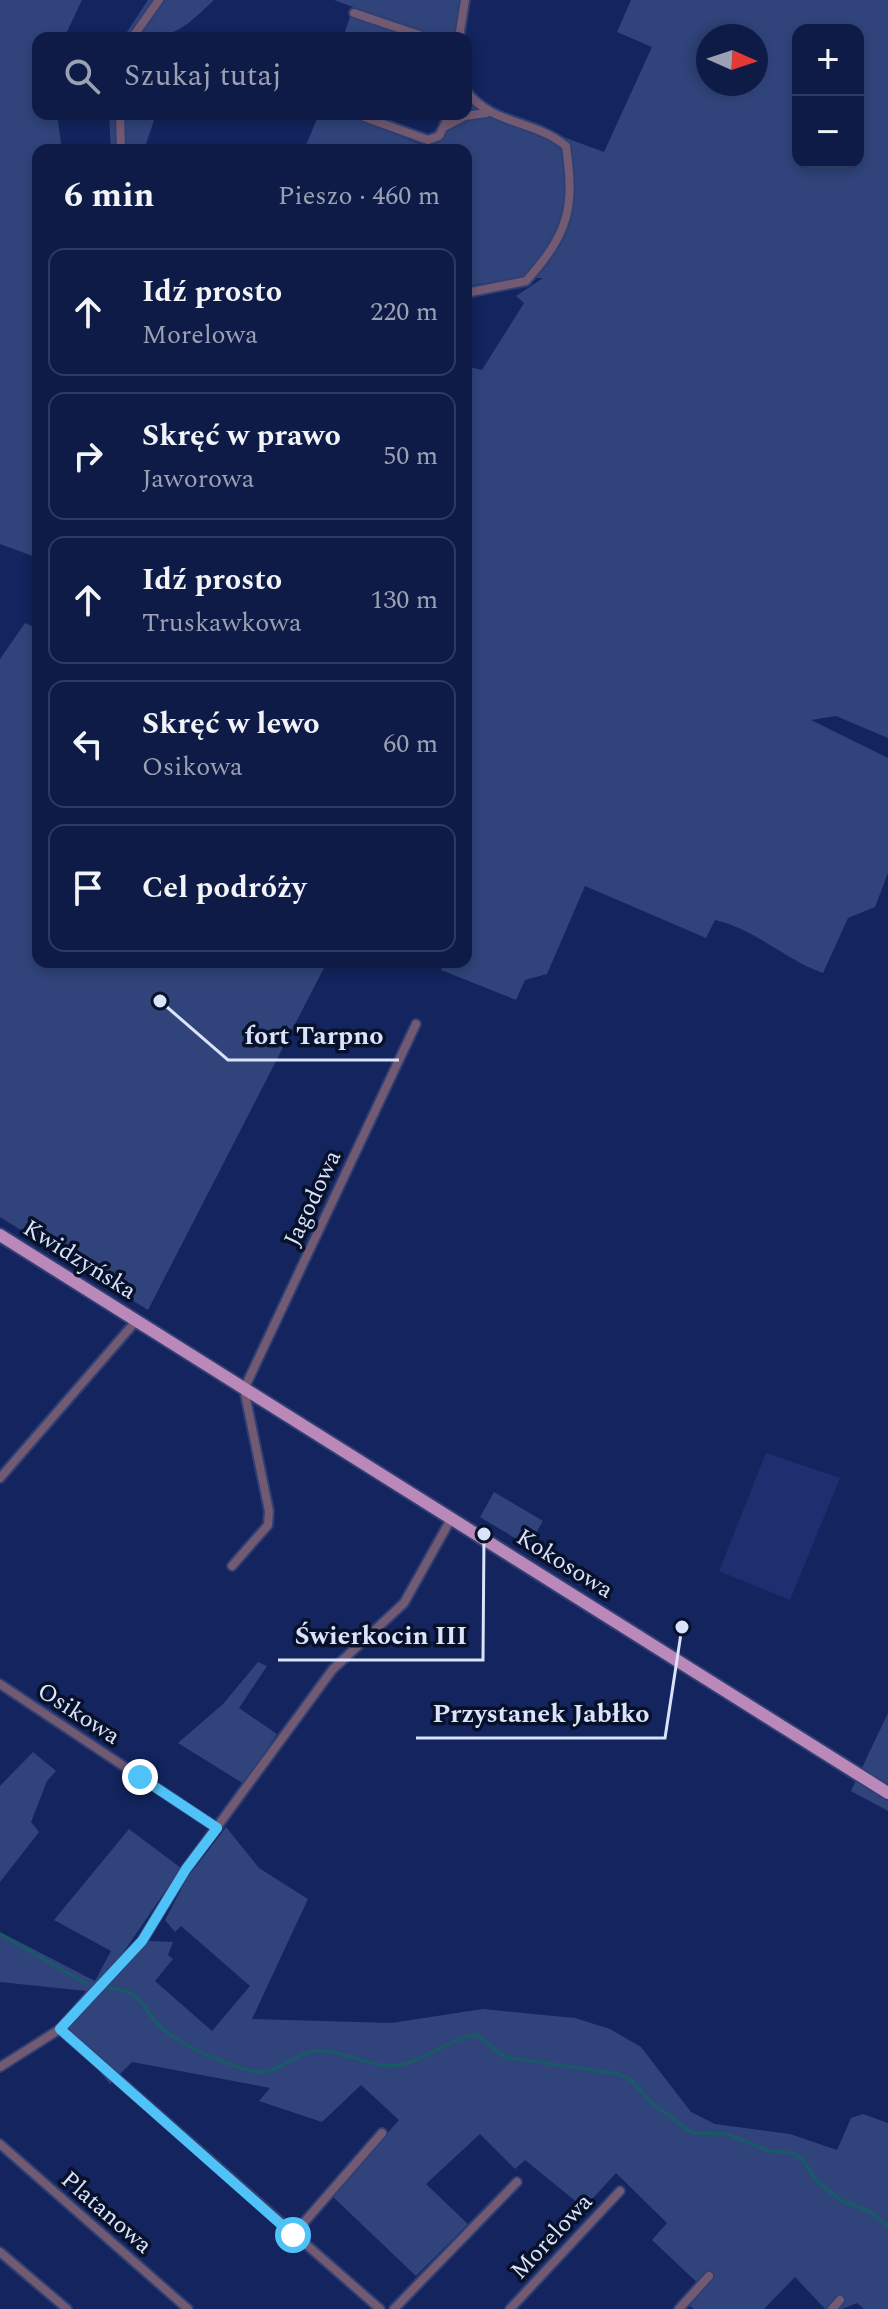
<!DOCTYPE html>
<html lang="pl">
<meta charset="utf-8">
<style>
:root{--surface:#0e1b46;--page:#17244d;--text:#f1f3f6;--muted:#9ba1b3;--line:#2e395f}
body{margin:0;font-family:Spectral,serif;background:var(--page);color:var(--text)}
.controls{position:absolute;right:24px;top:24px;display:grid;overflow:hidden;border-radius:16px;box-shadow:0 4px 12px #0003}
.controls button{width:72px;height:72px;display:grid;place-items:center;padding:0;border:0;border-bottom:2px solid var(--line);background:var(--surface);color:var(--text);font:40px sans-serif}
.compass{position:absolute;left:696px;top:24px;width:72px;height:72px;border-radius:50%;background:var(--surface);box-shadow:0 4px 12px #0003;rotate:93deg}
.stop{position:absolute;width:24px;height:24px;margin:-18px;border:6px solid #4fc3f7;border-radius:50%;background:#fff}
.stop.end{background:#4fc3f7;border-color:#fff;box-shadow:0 2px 8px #0008}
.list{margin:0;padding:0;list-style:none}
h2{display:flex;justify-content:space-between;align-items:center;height:104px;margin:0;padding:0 32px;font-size:34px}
h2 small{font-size:26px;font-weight:400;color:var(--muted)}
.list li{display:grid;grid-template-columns:52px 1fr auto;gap:24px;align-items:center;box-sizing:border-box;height:128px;margin:0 16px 16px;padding:0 16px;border:2px solid var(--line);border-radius:16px}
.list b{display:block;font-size:30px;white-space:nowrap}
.list p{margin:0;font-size:26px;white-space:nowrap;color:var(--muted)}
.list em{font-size:26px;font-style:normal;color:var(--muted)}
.icon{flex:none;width:44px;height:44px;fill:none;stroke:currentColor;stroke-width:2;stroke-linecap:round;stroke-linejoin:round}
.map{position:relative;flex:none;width:888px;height:2309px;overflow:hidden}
.search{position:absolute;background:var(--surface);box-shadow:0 4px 12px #0003;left:32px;top:32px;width:440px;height:88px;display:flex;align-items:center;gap:20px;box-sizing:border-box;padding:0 28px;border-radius:16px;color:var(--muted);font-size:30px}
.panel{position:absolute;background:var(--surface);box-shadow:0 4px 12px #0003;left:32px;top:144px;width:440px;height:824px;border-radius:16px}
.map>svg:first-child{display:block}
.built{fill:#1d2f6f}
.green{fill:#30447b;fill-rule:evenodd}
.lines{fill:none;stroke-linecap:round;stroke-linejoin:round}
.stream{stroke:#175c65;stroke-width:3}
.street-casing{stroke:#2f3f74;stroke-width:12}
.primary-casing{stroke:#2f3f74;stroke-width:16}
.street{stroke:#725a72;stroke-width:8}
.primary{stroke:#ba88b9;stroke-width:12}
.route{stroke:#4fc3f7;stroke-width:10}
.labels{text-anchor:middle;stroke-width:7;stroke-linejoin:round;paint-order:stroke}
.street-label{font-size:24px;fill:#dae3fa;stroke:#08112a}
.leader{fill:none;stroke:#dae3fa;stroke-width:3}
.callout-dot{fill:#dae3fa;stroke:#08112a;stroke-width:3}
.callout-label{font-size:26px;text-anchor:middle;font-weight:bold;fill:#dae3fa;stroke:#08112a;stroke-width:7;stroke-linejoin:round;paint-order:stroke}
</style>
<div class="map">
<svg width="888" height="2309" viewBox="0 0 888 2309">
<rect width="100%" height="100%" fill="#13245e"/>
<path class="built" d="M766,1453l74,25 -50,122 -71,-29z"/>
<g class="green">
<path d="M0,0h82l-18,38h-26v76h19l5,36h-24v408l-38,-14z"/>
<path d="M148,0h66c-36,34 -41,38 -91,38z"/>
<path d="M334,0h135l-4,38h-122l10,-31z"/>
<path d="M631,0h257v738l-52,-22 -25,4 77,38v115l-13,34 -27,11 -25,55c-39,-14 -68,-44 -108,-53l-9,18 -121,-52 -38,88 -22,6 -9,20 -75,-30 4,-8h21v-596l16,4 42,-67 -8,-7 27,-18h-23l-54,8v-136h-162l15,-36h25l78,31 14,-13 6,-18h24v-41l2,19 19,17 117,43 48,-105 -35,-15zM798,30h60v132h-60zM708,36h48v48h-48z"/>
<path d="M109,114h47l-10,30 16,6h-51z"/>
<path d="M25,623l13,6v333h289l-179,348 -148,-93v-558z"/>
<path d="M494,1492l49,29 -15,25 -48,-29z"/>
<path d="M258,1662l9,4 -28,42 38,26 -33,50 -66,-41 45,-39z"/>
<path d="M888,1713v98l-37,-20z"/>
<path d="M33,1752l23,19 -9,10 -16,41 8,10 -39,50v-96z"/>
<path d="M226,1827l33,41 49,31 -56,120 139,4 92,-14 92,9 35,11 31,18 50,65 24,12 75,10 47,16 14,-32 12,-4 25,9v186h-24l-7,-6 -15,6h-17l-30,-32 -31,32h-70l-4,-3 14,-17 -52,-49 15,-17 -51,-50 -32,35 -59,-48 -10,9 -35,-35 -54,50 42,40 -52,52 -84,-80 67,-76 -38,-35 -39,37 -63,-21 11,-13 -138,-26 -22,22 -51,-62 27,-31 -86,-9v-50l95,49 16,-30 -57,-31 75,-91 52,39 -60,88 9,5 18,-20 25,1 -5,13 5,4 -18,22 57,50 38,-45 -69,-60 -6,6 -10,-12 22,-42z"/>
</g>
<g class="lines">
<g class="stream">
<path d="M0,1934l87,50"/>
<path d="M104,1987c48,5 34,25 65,47 23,16 56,30 83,37 24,6 41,-18 63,-20 30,-2 60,21 89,13 25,-6 48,-27 73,-29l28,22 114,17 13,7 20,22 40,30 35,1 42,17 24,2 11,8 12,19 24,20 29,11 19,15"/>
</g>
<g class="street-casing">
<g id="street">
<path d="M354,13l74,25"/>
<path d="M132,38l27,-38"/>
<path d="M459,38l6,-38"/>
<path d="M466,91c26,34 69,29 100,55 9,62 3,87 -40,135l-60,12"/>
<path d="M120,114l1,36"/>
<path d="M356,114l72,26 11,-4 11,-22"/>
<path d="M446,126l19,-10 21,-3"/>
<path d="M0,1478l136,-157"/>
<path d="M232,1566l36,-41 1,-14 -25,-122 172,-365"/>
<path d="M0,1684l217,144"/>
<path d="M60,2029l320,280"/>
<path d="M0,2067l60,-38 82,-88 44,-72 147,-200 71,-66 47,-84"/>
<path d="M0,2144l188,165"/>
<path d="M293,2235l89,-102"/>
<path d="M0,2252l67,57"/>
<path d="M394,2309l123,-127"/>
<path d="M510,2309l110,-118"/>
<path d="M679,2309l30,-33"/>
<path d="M832,2309l8,-9"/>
</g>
</g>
<g class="primary-casing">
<path id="primary" d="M0,1235l888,558"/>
</g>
<use href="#street" class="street"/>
<use href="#primary" class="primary"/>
</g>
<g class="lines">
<path class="route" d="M140,1777l77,51 -31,41 -44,72 -82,88 233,206"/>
</g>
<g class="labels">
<g class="street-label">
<text transform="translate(312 1198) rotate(-65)" y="8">Jagodowa</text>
<text transform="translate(80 1259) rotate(32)" y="8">Kwidzyńska</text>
<text transform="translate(565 1563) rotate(32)" y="8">Kokosowa</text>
<text transform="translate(79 1713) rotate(33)" y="8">Osikowa</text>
<text transform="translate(107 2212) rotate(41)" y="8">Platanowa</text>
<text transform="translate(551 2236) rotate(-47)" y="8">Morelowa</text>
</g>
</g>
<path class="leader" d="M160 1001L228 1060H399M484 1534L483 1660H278M682 1627L665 1738H416"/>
<g class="callout-dot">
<circle cx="160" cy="1001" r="8"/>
<circle cx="484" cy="1534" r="8"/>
<circle cx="682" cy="1627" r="8"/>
</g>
<g class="callout-label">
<text x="314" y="1044">fort Tarpno</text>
<text x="381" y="1644">Świerkocin III</text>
<text x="541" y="1722">Przystanek Jabłko</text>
</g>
</svg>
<div class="controls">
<button>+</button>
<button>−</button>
</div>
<svg class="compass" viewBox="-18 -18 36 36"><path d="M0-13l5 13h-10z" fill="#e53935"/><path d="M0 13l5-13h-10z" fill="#9ba1b3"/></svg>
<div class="stop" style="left:293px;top:2235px"></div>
<div class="stop end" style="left:140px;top:1777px"></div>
<div class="search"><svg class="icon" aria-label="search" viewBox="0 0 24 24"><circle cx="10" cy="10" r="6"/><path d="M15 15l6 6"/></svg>Szukaj tutaj</div>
<section class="panel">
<h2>6 min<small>Pieszo · 460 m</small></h2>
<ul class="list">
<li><svg class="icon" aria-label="ahead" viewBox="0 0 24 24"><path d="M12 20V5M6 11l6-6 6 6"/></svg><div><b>Idź prosto</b><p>Morelowa</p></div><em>220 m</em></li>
<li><svg class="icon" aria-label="right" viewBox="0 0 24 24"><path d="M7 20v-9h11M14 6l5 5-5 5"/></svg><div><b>Skręć w prawo</b><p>Jaworowa</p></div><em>50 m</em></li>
<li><svg class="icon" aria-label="ahead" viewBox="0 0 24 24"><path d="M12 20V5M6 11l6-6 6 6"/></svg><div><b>Idź prosto</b><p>Truskawkowa</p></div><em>130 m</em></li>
<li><svg class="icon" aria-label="left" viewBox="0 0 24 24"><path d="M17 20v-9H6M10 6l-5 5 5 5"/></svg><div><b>Skręć w lewo</b><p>Osikowa</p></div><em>60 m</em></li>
<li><svg class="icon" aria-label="arrive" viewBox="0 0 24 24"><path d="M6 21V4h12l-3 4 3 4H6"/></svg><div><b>Cel podróży</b></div></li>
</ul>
</section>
</div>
